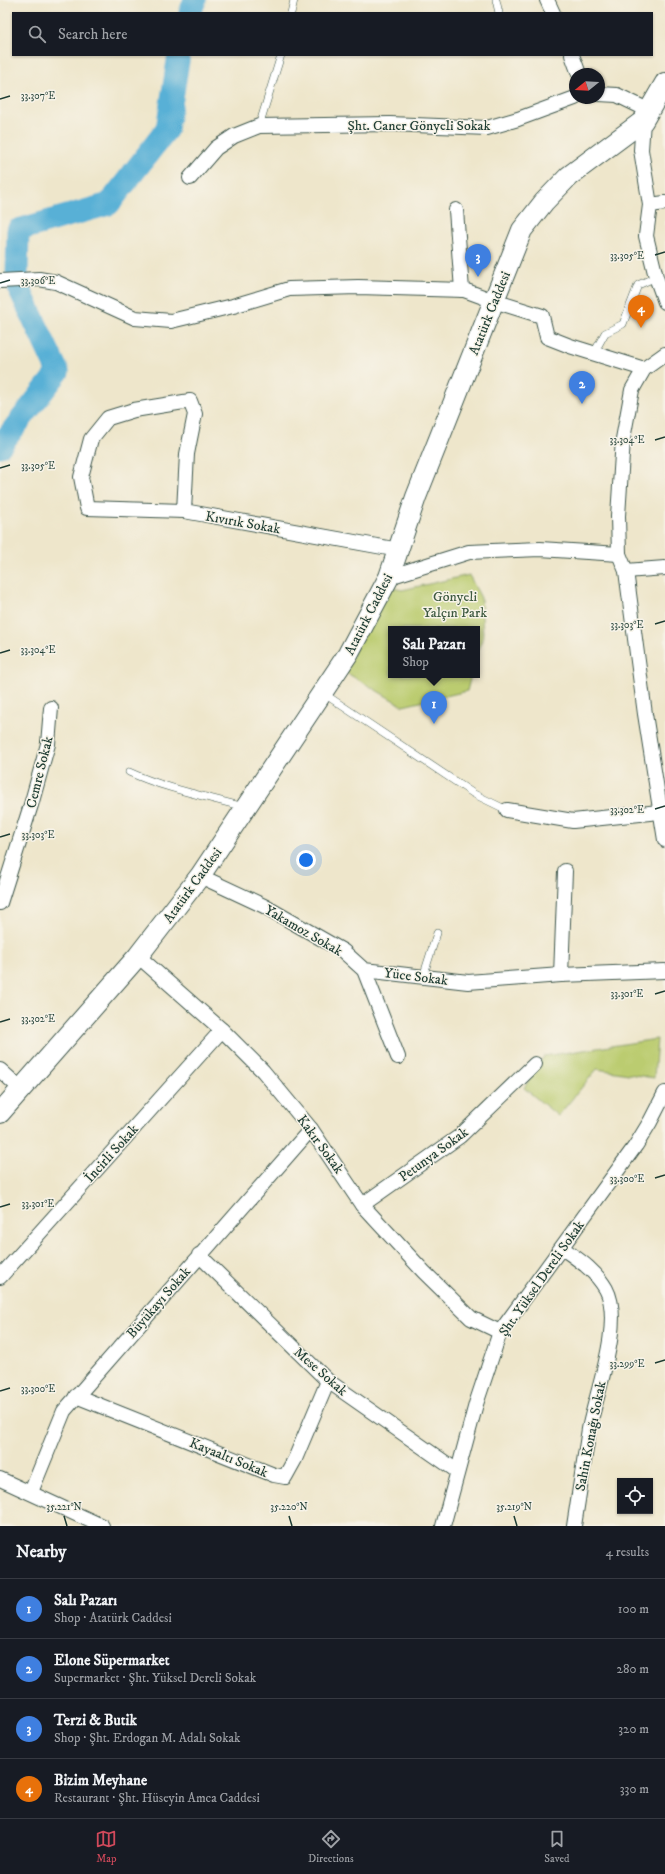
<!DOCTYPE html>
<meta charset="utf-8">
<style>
:root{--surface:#171b24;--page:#20242c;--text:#f1f3f6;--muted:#9ea1a6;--line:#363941;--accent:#d1495b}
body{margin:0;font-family:"IM FELL DW Pica",serif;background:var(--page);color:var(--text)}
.controls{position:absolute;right:12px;bottom:12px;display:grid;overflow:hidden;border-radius:0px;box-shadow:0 1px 3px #0004}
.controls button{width:36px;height:36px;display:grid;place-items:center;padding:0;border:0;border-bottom:1px solid var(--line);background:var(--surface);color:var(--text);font:20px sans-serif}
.compass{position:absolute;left:569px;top:68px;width:36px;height:36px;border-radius:50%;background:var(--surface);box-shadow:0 1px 3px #0004;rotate:252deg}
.you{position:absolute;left:306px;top:860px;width:14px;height:14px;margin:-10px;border:3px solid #fff;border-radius:50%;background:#1a73e8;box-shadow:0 0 0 6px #1a73e833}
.badge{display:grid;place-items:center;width:26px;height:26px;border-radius:50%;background:var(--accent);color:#fff;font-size:13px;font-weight:700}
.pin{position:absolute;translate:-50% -33px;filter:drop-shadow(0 1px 2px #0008)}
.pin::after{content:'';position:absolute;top:21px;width:14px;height:12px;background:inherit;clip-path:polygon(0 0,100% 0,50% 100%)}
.popup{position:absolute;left:388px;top:626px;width:92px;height:52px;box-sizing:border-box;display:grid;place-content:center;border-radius:0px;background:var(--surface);filter:drop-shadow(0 1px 3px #0005);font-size:13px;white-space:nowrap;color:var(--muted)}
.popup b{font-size:15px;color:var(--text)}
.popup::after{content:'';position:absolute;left:50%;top:100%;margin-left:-8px;border:8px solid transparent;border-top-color:var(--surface)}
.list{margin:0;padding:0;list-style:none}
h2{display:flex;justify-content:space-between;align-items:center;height:52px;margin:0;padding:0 16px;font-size:17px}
h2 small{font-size:13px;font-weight:400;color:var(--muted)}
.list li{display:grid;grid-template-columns:26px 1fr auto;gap:12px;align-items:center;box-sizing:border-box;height:60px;padding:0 16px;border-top:1px solid var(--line)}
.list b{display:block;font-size:15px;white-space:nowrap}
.list p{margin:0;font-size:13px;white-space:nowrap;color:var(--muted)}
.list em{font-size:13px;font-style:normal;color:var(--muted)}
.icon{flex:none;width:22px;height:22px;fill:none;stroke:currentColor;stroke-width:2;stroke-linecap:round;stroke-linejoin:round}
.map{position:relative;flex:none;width:665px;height:1526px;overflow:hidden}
.search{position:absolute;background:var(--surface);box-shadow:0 1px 3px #0004;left:12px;right:12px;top:12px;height:44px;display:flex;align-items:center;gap:10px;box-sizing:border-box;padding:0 14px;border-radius:0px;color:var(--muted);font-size:15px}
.sheet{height:292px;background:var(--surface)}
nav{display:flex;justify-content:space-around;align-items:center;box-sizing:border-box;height:56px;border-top:1px solid var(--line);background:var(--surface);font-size:11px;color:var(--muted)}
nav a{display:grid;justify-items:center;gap:2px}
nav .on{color:var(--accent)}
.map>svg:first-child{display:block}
.green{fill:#bbcc6f;stroke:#6d8452}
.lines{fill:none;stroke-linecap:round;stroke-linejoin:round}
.river{stroke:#59b0d6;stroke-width:23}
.service-casing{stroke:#3e564b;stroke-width:8}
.minor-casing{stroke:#3e564b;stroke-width:16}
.secondary-casing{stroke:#3e564b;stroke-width:22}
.service{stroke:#fff;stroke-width:7}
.minor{stroke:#fff;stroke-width:14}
.secondary{stroke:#fff;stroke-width:20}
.ticks{fill:none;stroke:#1f3d34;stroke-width:1.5}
.labels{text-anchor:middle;stroke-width:3;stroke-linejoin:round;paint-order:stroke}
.street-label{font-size:14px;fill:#1f3d34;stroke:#f7f3e8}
.park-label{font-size:14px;fill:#3e5a40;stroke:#f7f3e8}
.ticks-label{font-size:10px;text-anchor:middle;fill:#1f3d34;stroke:#f7f3e8;stroke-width:3;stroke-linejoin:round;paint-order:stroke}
</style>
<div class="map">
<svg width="665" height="1526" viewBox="0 0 665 1526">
<rect width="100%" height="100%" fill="#f7f3e8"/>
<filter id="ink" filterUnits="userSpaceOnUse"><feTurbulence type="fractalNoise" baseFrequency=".025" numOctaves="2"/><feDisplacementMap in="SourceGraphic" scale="8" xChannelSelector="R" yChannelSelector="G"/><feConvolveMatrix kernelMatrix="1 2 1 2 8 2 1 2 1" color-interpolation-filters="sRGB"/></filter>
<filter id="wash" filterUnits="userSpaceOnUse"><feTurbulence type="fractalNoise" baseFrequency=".012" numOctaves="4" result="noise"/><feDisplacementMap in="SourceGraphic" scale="16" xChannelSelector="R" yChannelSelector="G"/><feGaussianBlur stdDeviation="0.9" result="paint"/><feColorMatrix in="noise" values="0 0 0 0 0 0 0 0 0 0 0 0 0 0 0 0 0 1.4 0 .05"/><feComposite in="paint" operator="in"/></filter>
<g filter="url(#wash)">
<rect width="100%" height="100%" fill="#eee6cb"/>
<g class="green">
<path d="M469,575l12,23 2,38 -6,20v-27h-86v46h80l-4,16 -64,15 -58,-34 40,-86 17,4z"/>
<path d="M657,1039l-3,39 -57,-9 -39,47 -34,-28 20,-32z"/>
</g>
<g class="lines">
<g class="river">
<path d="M190,13l5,-13"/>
<path d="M17,274l1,-44 91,-26 58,-75 12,-74"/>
<path d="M0,446l58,-74 -39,-84"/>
</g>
</g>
</g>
<g filter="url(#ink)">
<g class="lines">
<g class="service-casing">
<g id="service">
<path d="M496,0l3,13"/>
<path d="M291,13l3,-13"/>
<path d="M259,126l22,-71"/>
<path d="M594,353l11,-20 18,-9 15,-39 18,-8"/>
<path d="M323,693l151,101 33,16"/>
<path d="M129,772c37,17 76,24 115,35"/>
<path d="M423,977l14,-44"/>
</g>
</g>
<g class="minor-casing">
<g id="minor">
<path d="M547,0l6,13"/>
<path d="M572,55l7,19"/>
<path d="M599,94l18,1 33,16"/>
<path d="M643,121l-2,29 9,55 -4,31 10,41 9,25"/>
<path d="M190,178l26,-30 18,-12 25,-10 131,-2 97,4 31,-9 57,-21"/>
<path d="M650,205l15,-2"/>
<path d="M456,210l6,80"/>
<path d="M0,281l39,-2 17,3 79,36 36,3 62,-15 56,-17 69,-2 106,3 30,11 48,15 5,21 23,9 74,23"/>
<path d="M665,354l-21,15 -12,21 -9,49 -5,77 1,38 7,17 19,143 20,126"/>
<path d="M184,511l3,-57 8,-40 -5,-13 -56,9 -26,8 -17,21 -10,38 6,31 97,3 215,39"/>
<path d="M626,571l39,-3"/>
<path d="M389,577l80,-25 71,-3 79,5"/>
<path d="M507,810l66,11 86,-9"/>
<path d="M200,876l64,30 79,45 21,19 34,87"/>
<path d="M0,903l31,-98 17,-61 3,-36"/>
<path d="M138,956l84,74 41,41 48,58 51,76 62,67 47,46 29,14"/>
<path d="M364,970l104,12 93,-7 104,-4"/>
<path d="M561,975l4,-104"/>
<path d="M0,1070l21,19"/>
<path d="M362,1205l98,-69 75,-72"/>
<path d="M562,1248c17,12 33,22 44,41 18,33 -10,104 -17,140 -5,33 -10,65 -15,97"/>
<path d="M199,1255l129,126 129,90"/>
<path d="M0,1277l222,-247"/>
<path d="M76,1396l198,79 11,2 10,-18 33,-78"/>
<path d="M0,1479l102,47"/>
<path d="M31,1492l33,-81 247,-282"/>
<path d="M443,1526l33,-122 24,-72 136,-187 14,-23 15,-29"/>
</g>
</g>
<g class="secondary-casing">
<path id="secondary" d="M0,1113l138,-157 62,-80 148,-222 41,-77 27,-80 106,-267 22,-28 25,-26 74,-55 22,-38"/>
</g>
<use href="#service" class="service"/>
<use href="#minor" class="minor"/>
<use href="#secondary" class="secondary"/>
</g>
</g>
<path class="ticks" d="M0,99l10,-3M655,255l10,-3M0,283l10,-3M655,440l10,-3M0,468l10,-3M655,624l10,-3M0,653l10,-3M655,809l10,-3M0,837l10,-3M655,994l10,-3M0,1022l10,-3M655,1178l10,-3M0,1207l10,-3M655,1363l10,-3M0,1391l10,-3M64,1516l3,10M289,1516l3,10M514,1516l3,10"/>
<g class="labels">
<g class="street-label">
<text x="419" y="130">Şht. Caner Gönyeli Sokak</text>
<text transform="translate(489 313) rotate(-68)" y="5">Atatürk Caddesi</text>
<text transform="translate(243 522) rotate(10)" y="5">Kıvırık Sokak</text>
<text transform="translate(368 614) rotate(-63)" y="5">Atatürk Caddesi</text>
<text transform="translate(39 772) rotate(-76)" y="5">Cemre Sokak</text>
<text transform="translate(192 885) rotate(-54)" y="5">Atatürk Caddesi</text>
<text transform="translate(304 930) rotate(30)" y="5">Yakamoz Sokak</text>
<text transform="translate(416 976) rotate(7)" y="5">Yüce Sokak</text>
<text transform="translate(321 1144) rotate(54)" y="5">Kakır Sokak</text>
<text transform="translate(111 1153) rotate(-48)" y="5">İncirli Sokak</text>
<text transform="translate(433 1154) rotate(-36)" y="5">Petunya Sokak</text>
<text transform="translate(541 1278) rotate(-55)" y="5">Şht. Yüksel Dereli Sokak</text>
<text transform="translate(158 1302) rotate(-49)" y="5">Büyükayı Sokak</text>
<text transform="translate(321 1371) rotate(41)" y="5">Mese Sokak</text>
<text transform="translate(590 1436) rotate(-79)" y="5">Sahin Konağı Sokak</text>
<text transform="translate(229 1457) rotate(22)" y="5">Kayaaltı Sokak</text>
</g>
<g class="park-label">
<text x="455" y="601">Gönyeli<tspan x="455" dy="16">Yalçın Park</tspan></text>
</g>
</g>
<g class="ticks-label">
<text x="38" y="99">33.307°E</text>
<text x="627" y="259">33.305°E</text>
<text x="38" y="284">33.306°E</text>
<text x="627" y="443">33.304°E</text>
<text x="38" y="469">33.305°E</text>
<text x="627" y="628">33.303°E</text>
<text x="38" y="653">33.304°E</text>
<text x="627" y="813">33.302°E</text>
<text x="38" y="838">33.303°E</text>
<text x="627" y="997">33.301°E</text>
<text x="38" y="1022">33.302°E</text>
<text x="627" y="1182">33.300°E</text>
<text x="38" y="1207">33.301°E</text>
<text x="627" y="1367">33.299°E</text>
<text x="38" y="1392">33.300°E</text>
<text x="64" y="1510">35.221°N</text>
<text x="289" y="1510">35.220°N</text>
<text x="514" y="1510">35.219°N</text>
</g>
</svg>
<div class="controls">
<button><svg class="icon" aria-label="locate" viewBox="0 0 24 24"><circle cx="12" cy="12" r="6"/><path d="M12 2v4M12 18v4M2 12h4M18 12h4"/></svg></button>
</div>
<svg class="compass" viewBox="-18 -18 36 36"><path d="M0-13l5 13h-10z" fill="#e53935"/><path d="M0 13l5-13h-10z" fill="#9ea1a6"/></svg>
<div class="you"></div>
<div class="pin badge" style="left:434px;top:724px;background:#3f7fe0">1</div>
<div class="popup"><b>Salı Pazarı</b>Shop</div>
<div class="pin badge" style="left:582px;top:404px;background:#3f7fe0">2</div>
<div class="pin badge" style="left:478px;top:277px;background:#3f7fe0">3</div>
<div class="pin badge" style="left:641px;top:328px;background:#e8710a">4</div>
<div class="search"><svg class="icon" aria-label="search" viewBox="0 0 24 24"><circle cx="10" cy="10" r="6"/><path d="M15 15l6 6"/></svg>Search here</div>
</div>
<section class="sheet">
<h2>Nearby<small>4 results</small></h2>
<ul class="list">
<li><span class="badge" style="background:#3f7fe0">1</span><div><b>Salı Pazarı</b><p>Shop · Atatürk Caddesi</p></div><em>100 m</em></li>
<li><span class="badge" style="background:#3f7fe0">2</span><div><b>Elone Süpermarket</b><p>Supermarket · Şht. Yüksel Dereli Sokak</p></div><em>280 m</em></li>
<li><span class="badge" style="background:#3f7fe0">3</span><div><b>Terzi &amp; Butik</b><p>Shop · Şht. Erdogan M. Adalı Sokak</p></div><em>320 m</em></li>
<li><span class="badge" style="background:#e8710a">4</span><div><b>Bizim Meyhane</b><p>Restaurant · Şht. Hüseyin Amca Caddesi</p></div><em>330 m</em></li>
</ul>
</section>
<nav>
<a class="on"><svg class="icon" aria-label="map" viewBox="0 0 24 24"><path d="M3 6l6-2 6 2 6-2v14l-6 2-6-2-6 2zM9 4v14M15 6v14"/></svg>Map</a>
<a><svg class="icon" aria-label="directions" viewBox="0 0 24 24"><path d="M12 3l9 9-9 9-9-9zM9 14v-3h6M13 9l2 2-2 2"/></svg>Directions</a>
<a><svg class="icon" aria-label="saved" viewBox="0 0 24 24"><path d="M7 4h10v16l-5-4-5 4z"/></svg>Saved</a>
</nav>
